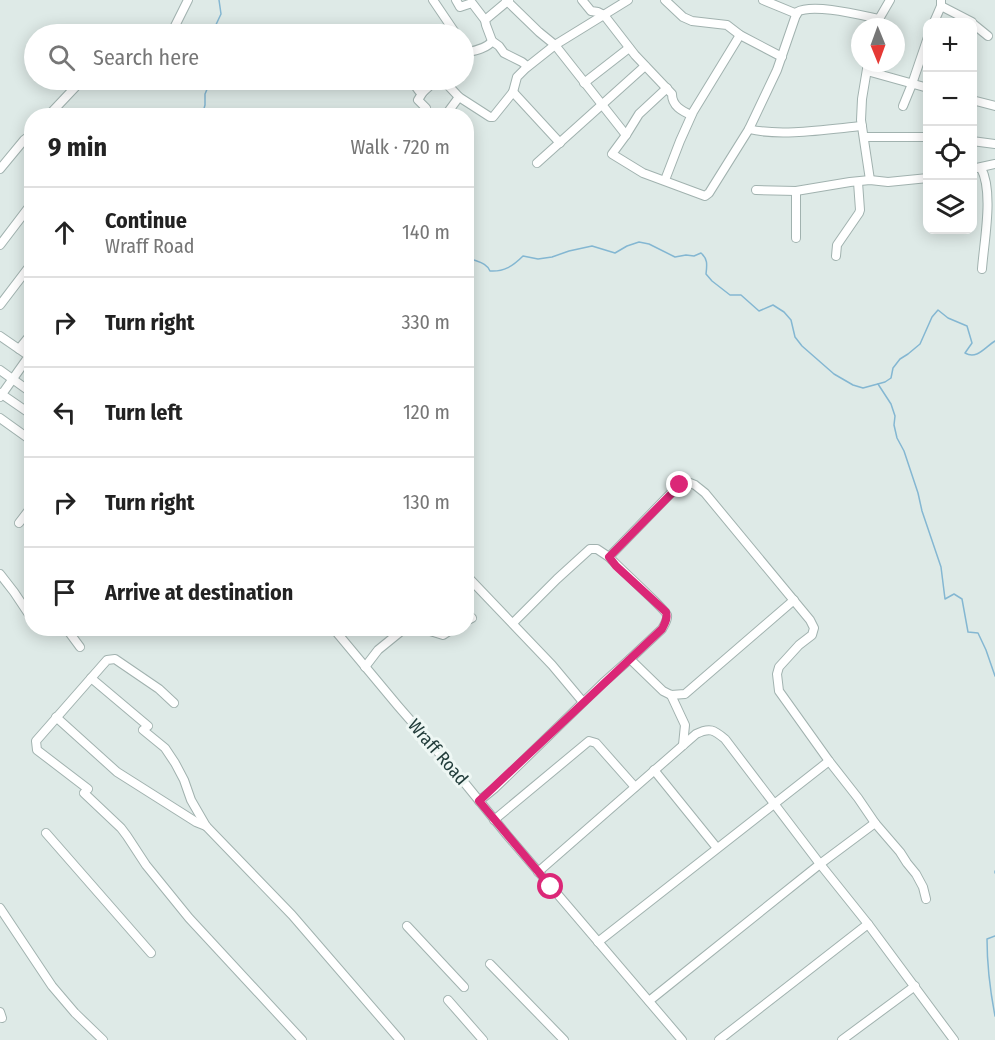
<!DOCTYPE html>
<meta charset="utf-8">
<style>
:root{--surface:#fff;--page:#f6f6f6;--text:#222;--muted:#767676;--line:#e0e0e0}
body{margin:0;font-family:"Fira Sans Condensed",sans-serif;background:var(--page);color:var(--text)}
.controls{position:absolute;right:18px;top:18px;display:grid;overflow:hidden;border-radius:12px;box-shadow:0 3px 15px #0003}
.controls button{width:54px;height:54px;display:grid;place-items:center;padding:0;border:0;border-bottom:2px solid var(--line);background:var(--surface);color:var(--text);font:30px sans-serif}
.compass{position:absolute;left:851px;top:18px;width:54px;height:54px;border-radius:50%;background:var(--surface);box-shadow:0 3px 15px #0003;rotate:179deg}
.stop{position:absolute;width:18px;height:18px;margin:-14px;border:4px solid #db2777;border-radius:50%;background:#fff}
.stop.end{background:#db2777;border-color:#fff;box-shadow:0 2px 6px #0008}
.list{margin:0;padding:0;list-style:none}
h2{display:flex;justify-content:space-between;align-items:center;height:78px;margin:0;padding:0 24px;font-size:26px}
h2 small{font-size:20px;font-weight:400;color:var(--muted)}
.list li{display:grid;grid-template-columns:39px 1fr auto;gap:18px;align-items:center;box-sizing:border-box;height:90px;padding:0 24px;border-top:2px solid var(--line)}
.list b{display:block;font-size:22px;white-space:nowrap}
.list p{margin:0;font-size:20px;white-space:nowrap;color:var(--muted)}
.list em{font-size:20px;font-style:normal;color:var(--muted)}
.icon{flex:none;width:33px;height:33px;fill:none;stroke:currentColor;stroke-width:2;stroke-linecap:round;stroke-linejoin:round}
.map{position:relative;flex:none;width:995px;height:1040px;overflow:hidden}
.search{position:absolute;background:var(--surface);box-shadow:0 3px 15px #0003;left:24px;top:24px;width:450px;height:66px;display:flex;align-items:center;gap:15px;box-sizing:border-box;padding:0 21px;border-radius:33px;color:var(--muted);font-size:22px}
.panel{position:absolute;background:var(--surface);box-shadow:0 3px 15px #0003;left:24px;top:108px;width:450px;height:528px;border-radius:24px}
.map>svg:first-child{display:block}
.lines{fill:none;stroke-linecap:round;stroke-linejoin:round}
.stream{stroke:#84b7d2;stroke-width:1.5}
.minor-casing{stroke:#a1b2af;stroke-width:10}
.minor{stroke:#fff;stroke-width:8}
.route{stroke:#db2777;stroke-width:8}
.labels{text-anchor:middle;stroke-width:6;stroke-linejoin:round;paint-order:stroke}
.street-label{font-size:18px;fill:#1f3a38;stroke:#eef7f4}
</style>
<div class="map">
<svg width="995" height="1040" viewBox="0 0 995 1040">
<rect width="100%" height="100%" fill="#deeae7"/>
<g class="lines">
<g class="stream">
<path d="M215,34l-2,-3 8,-17 -2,-14"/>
<path d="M202,116l3,-11v-11l6,-14"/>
<path d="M466,256c8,6 20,5 24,15 14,1 23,-5 33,-15l15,3 14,-2 17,-6 23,-5 23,7 12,-7 12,-4 10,2 26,13 11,-2 8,1 7,-3c7,6 6,12 5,21l6,7 18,14h11l18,16 14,-6 11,7 7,8 4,17 7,9 32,28 19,11 10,3 22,-6 6,-4 2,-10 7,-9 8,-5 12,-10 12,-27 6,-7 10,8 19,8 5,17 -7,10c12,7 20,-6 30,-12"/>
<path d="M878,384l13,20 4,12 -1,9 3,13 7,13 14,42 4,18 19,56 4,32 9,-5 8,5 6,33 10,1 8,17 9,26"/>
<path d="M995,871v2"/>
<path d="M995,936l-8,3c0,26 3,51 8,77"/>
</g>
<g class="minor-casing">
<g id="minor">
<path d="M433,0l23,34"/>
<path d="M456,0l4,7 12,-4 13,17"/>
<path d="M506,0l33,32 16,13 71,90"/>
<path d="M509,0l-24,20 1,5 6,16 7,5 5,7 18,9 5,4"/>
<path d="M582,0l9,11 7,1 6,3 31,40 37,39c0,12 10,17 19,21"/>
<path d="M665,0l18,17 9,4 35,4 13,10 42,22"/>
<path d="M763,0l34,14"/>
<path d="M941,6l31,16"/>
<path d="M934,22l7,-16v-6"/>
<path d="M972,23l16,13"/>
<path d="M876,27l3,-8 11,-19"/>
<path d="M141,34c7,-7 17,-3 25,0"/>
<path d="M171,34l17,-34"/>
<path d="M464,53c9,-2 23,-4 28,-12"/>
<path d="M868,63l-6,36 -1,21 9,60"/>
<path d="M867,71l61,17"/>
<path d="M411,80l8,11 4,1 13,-12"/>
<path d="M443,80l16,17 31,20h3l20,-25 4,-15 9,-9 29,-23 73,-45"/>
<path d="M584,83l45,-35"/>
<path d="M667,88l-28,26 -13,21 -14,19 31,19 62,23 4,-3 40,-64 28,-59 20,-58c16,-9 63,3 82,7"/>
<path d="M423,92l-5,8 8,8"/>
<path d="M513,92l47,51"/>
<path d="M972,100l23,6"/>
<path d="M903,106l9,-22 16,-47"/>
<path d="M48,116l34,-36"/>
<path d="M445,116l14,-19"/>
<path d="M749,129c31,8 81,0 113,-3"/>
<path d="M864,137h64"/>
<path d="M972,141l23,3"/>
<path d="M537,163l108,-97"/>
<path d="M981,168c13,24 3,73 1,101"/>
<path d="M0,169l24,-29 8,-6"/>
<path d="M972,169l23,-5"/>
<path d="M665,180l15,-39 13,-29 47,-77"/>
<path d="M756,190l40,1 54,-9 20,-2 18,2 40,-4"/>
<path d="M796,191v47"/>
<path d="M0,245l32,-42"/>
<path d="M836,256l1,-11 22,-32 1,-3 -2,-28"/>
<path d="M0,305l32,-42"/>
<path d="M0,336l32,22"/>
<path d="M19,349l13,-16"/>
<path d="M0,370l32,23"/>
<path d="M0,393l32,22"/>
<path d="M0,397l29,-41"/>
<path d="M0,418l32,23"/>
<path d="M19,523l13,-17"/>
<path d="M0,574l14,18 18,27"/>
<path d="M466,575l86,90 31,37"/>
<path d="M466,621l6,-3"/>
<path d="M513,623l44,-44 33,-30h7l12,8"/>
<path d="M66,628l14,19"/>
<path d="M333,628l65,78 61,70 48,59 175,205"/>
<path d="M428,628l2,3 13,4 11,-7"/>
<path d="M630,659l32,-30c2,-4 6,-9 5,-14 -1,-5 -50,-49 -58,-58l65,-67 11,-7h5l5,2 10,8 105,127 4,8 -2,7 -13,10 -20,22 -2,7 2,17 50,70 29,37 17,25 25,29 7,11 9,11 7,13 3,12"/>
<path d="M365,667l13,-17 27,-22"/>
<path d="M91,678l57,48"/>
<path d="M671,695l14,30 -2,20"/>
<path d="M56,717l61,55 79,50 10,4"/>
<path d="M143,730l22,18 10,15 9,17 7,20 15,26 86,89 108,125"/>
<path d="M654,770l63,78"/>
<path d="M88,789l-51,-39 -1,-9 71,-81 8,-1 44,30 15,14"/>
<path d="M84,793l37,35 6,8 19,29 43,53 113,122"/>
<path d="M479,801l16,-13 108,-105 27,-24 33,32 8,4 14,-1 109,-94"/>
<path d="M494,820l95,-79 7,2 39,44"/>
<path d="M46,833l105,120"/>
<path d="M538,872l158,-138c14,-7 18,-4 29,5l95,125 48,60 86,116"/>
<path d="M0,908l52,78 23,27 28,27"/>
<path d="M407,926l57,61"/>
<path d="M598,942l231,-181"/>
<path d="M490,964l74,76"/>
<path d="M448,1000l35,40"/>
<path d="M649,1001l171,-137 55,-41"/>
<path d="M0,1012l2,6"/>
<path d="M719,1040l149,-116"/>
<path d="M842,1040l73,-54"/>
</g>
</g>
<use href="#minor" class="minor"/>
</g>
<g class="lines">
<path class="route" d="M551,887l-72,-86 183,-172c3,-6 6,-11 4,-17l-50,-46 -7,-9 71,-72"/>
</g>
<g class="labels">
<g class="street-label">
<text transform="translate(438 752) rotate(49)" y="6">Wraff Road</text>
</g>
</g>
</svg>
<div class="controls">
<button>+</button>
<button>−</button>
<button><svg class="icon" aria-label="locate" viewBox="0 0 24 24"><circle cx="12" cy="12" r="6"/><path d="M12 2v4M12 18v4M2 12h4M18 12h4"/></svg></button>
<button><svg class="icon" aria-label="layers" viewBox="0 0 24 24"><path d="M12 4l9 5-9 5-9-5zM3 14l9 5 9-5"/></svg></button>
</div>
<svg class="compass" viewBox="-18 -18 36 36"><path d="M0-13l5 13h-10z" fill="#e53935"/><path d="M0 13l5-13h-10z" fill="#767676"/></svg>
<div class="stop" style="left:551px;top:887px"></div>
<div class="stop end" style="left:680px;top:485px"></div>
<div class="search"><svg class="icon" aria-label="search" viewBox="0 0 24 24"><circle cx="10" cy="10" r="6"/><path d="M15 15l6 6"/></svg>Search here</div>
<section class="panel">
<h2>9 min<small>Walk · 720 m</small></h2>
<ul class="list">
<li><svg class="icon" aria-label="ahead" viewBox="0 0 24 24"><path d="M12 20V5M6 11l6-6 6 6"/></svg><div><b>Continue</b><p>Wraff Road</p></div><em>140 m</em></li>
<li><svg class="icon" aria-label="right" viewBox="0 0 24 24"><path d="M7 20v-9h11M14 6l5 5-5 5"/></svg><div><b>Turn right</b></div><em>330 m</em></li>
<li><svg class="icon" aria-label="left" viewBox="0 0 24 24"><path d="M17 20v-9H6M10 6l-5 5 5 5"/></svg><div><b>Turn left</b></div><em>120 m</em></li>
<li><svg class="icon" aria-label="right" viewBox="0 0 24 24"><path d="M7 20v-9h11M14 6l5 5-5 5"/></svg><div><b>Turn right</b></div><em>130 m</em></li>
<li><svg class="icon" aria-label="arrive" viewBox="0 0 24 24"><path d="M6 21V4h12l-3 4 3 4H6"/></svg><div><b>Arrive at destination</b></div></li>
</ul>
</section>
</div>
